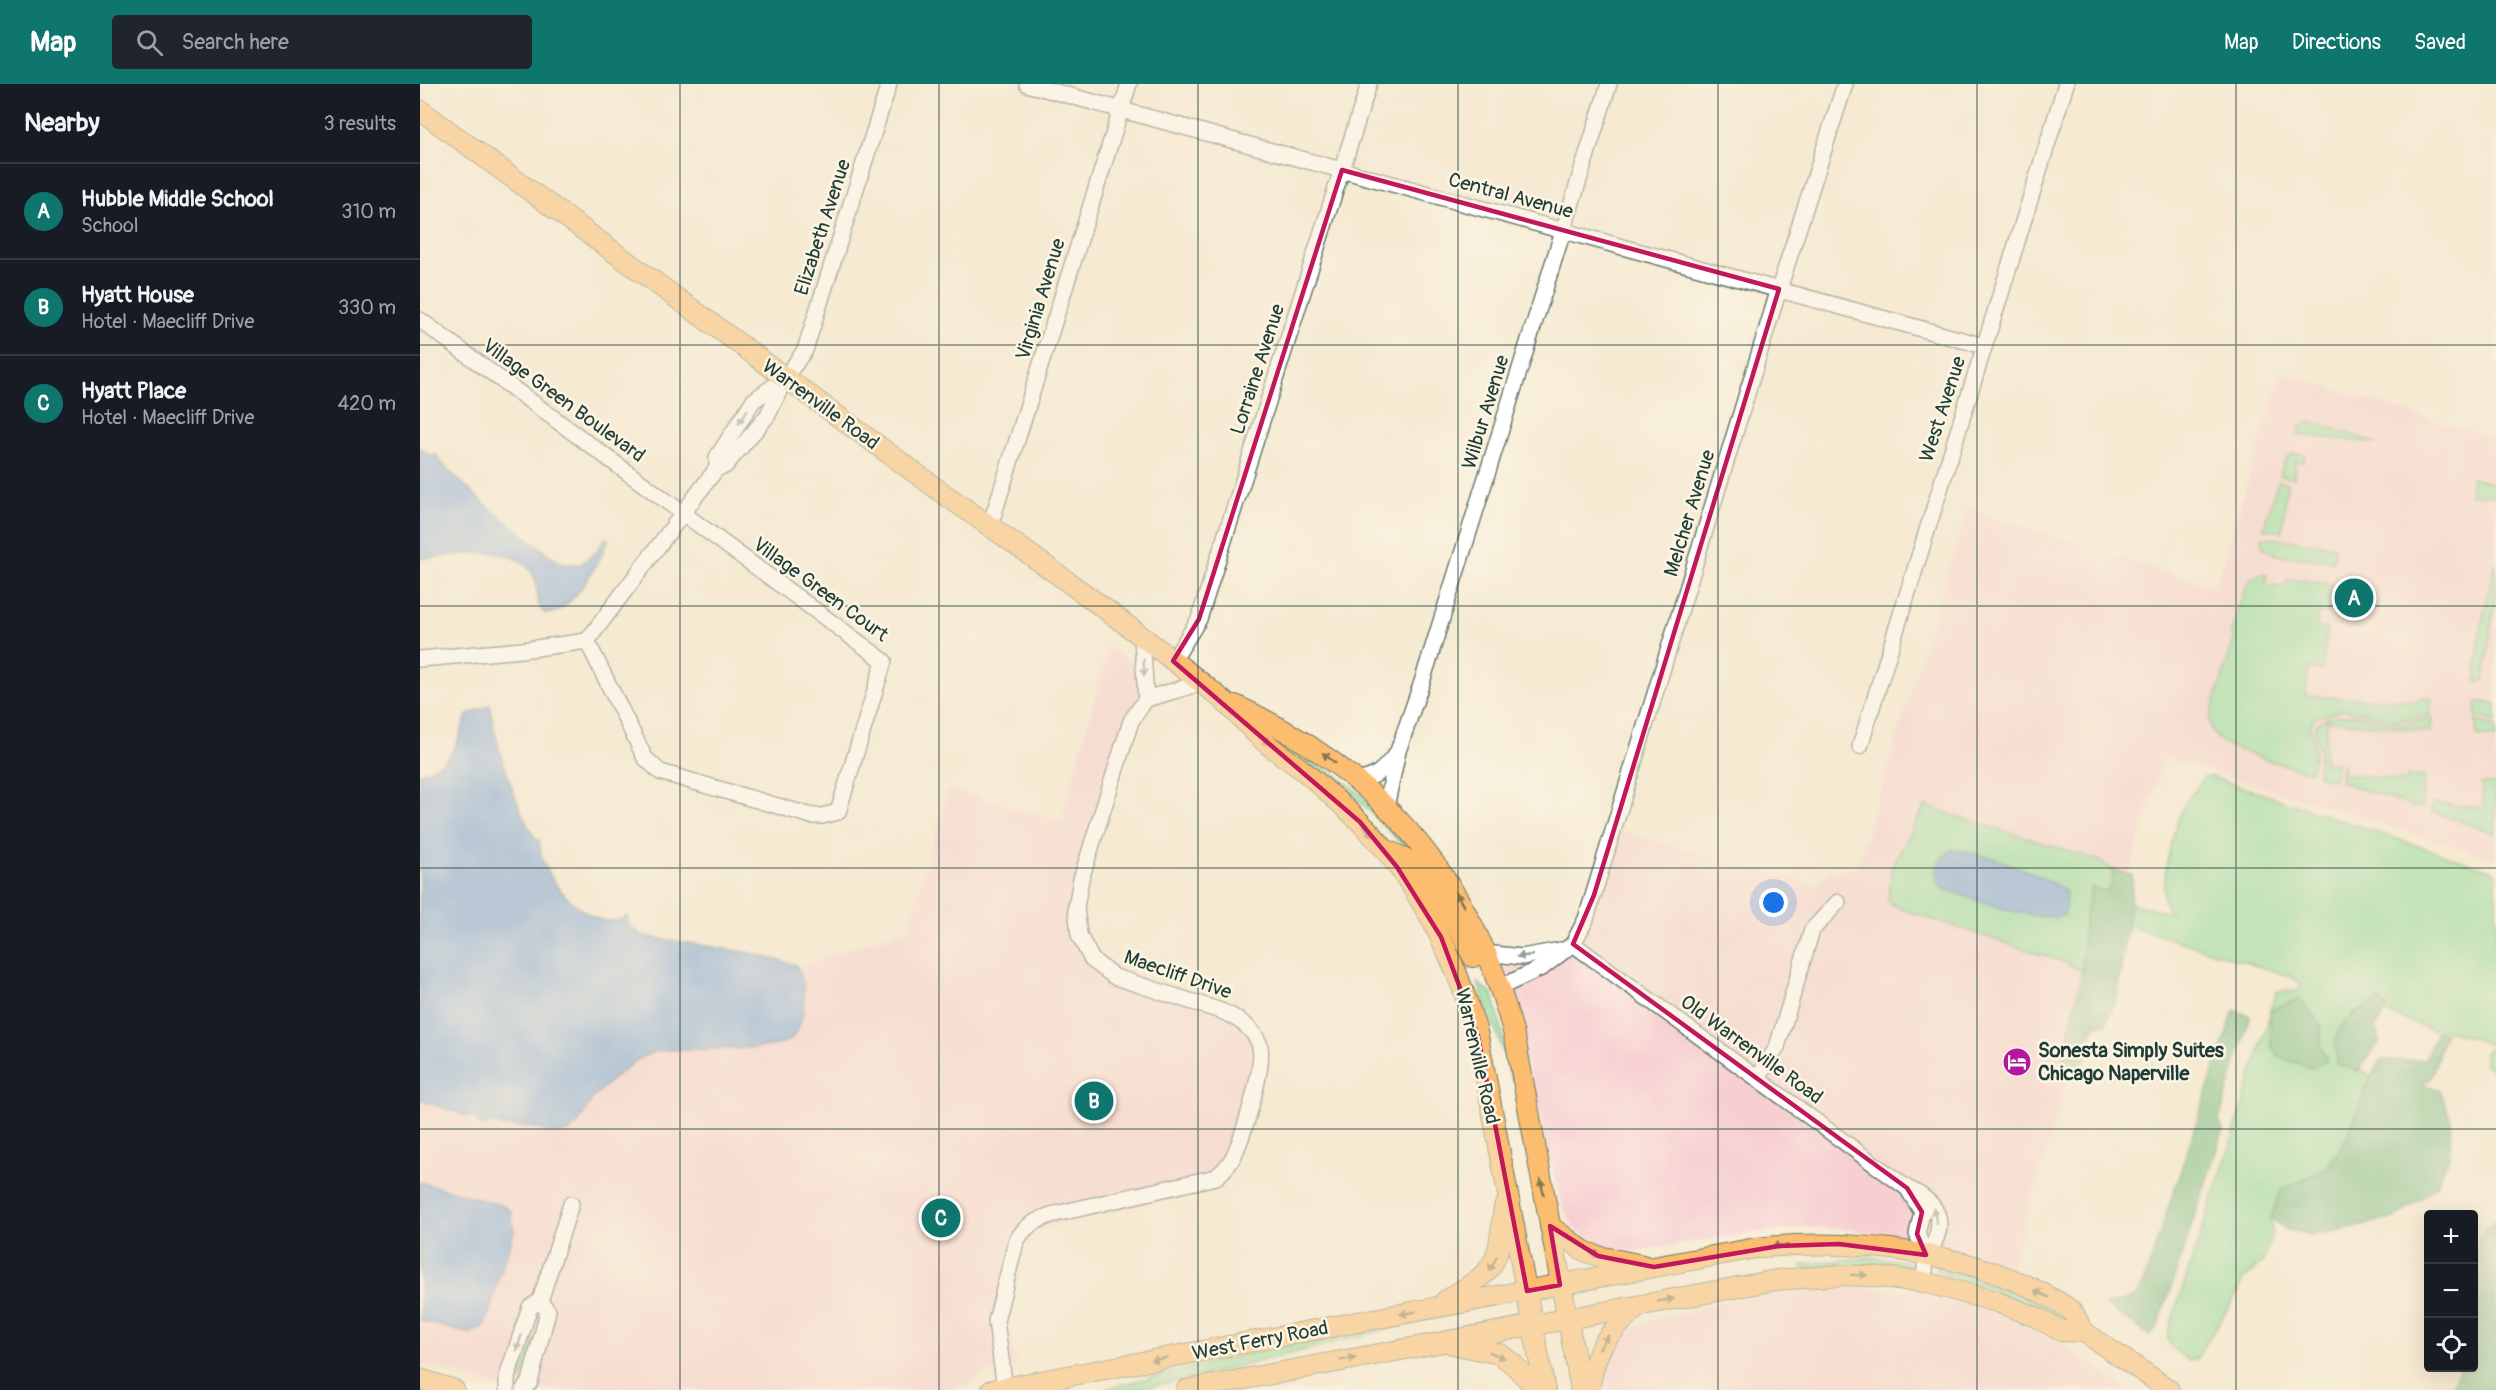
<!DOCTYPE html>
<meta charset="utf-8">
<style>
:root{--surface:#171b24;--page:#20242c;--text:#f1f3f6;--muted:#9ea1a6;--line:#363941;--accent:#0f766e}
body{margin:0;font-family:Pangolin,sans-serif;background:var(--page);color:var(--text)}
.controls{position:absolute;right:18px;bottom:18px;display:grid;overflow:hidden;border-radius:6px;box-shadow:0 6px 24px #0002}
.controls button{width:54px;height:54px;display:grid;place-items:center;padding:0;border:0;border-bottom:2px solid var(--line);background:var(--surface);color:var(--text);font:30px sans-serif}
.you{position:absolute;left:1354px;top:819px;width:21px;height:21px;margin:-15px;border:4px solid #fff;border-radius:50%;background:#1a73e8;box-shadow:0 0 0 9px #1a73e833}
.badge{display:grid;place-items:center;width:39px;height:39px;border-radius:50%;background:var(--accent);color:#fff;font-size:20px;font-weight:700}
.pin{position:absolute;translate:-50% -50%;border:3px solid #fff;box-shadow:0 2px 6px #0006}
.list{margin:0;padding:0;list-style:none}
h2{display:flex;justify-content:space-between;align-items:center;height:78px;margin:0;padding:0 24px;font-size:26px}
h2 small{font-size:20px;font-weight:400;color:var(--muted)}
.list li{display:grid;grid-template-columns:39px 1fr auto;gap:18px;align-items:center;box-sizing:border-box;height:96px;padding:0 24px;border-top:2px solid var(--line)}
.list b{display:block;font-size:22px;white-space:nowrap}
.list p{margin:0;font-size:20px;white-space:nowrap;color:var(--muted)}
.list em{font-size:20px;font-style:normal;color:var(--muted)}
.icon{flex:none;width:33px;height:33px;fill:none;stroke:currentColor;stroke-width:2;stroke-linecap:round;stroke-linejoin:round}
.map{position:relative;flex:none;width:2076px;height:1306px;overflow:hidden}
header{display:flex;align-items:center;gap:36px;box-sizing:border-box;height:84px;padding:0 30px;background:var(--accent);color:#fff}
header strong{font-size:28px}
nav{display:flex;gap:33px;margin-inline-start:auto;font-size:21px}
.search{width:420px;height:54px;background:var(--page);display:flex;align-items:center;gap:15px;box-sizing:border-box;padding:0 21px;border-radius:6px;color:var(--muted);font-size:22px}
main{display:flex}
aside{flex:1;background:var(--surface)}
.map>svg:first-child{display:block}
.built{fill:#f7cfd1}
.green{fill:#8bdd9e;stroke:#558d69;stroke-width:1.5;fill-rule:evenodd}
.forest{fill:#70bc85;stroke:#487c5c;stroke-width:1.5}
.water{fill:#71a0da;stroke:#486e87;stroke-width:1.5}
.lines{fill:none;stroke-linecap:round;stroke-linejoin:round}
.minor-casing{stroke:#6a7a6b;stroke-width:18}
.major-casing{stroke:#6a7a6b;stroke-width:22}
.minor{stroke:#fff;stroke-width:15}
.major{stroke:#fcbd6f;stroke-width:20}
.oneway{fill:#8f9e9a}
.oneway2{fill:#82774f}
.marked{fill:none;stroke:#c2185b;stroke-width:4.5;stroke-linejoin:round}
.grid{fill:none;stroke:#1f3d34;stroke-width:1.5;stroke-opacity:0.55}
.labels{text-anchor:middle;stroke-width:5;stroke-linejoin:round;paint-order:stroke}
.street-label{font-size:20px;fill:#1f3d34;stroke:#fcf5e5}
.poi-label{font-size:20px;font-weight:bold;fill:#1f3d34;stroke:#fcf5e5;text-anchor:start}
</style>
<header>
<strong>Map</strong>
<div class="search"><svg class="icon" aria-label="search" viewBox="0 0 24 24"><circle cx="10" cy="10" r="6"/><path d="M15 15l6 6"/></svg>Search here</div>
<nav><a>Map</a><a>Directions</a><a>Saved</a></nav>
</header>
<main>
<aside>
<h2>Nearby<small>3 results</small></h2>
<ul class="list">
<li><span class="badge">A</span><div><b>Hubble Middle School</b><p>School</p></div><em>310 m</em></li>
<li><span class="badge">B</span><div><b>Hyatt House</b><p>Hotel · Maecliff Drive</p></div><em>330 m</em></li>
<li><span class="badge">C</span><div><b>Hyatt Place</b><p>Hotel · Maecliff Drive</p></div><em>420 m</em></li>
</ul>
</aside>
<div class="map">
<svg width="2076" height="1306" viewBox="0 0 2076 1306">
<rect width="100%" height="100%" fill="#fcf5e5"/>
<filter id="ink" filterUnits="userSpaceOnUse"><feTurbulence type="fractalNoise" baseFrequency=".0167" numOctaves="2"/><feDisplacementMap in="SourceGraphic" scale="12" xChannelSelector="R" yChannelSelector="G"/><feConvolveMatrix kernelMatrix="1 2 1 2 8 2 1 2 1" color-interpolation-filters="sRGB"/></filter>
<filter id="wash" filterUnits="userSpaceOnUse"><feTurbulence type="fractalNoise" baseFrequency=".008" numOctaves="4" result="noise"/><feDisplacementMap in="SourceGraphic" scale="24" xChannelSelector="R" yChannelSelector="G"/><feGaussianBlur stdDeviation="1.35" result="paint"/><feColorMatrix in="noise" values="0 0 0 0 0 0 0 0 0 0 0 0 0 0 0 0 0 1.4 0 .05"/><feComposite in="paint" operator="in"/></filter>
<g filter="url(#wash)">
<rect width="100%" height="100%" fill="#f5ead2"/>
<g class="built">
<path d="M1861,289l215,66v420l-332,-102 -153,511 -57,-18 -64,-14 -53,-8h-36l-49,5 -120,18 -31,-5 -27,-18 -13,-25 -58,-233 72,-31 40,-110 199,57 15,-14 27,-3 111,-360 247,78 -13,47z"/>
<path d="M689,563l87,64 -23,-11 -17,5 -12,10 -12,19 -43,143 -7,30 3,22 12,22 24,19 98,31 21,9 20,21 8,23 -46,126 -18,9 -170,41 -26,85 9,53 -35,6 -14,11 -23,5h-432l-93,-26v-264l67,24 40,3 14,4 24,2 15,-15 30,-39 29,-20 14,-7 40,-5h78l23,-10 10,-34 -1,-23 -5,-13 110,-38 40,-140 113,32z"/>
<path d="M1417,1202l85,6 62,16 75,33 68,49h-525l2,-28 6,-17 15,-14 31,-12 88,-22z"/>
<path d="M872,1296l1,10h-55z"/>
</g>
<g class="green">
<path d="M1889,338h4l64,21 -79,-8 3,-9z"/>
<path d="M1875,370h10l-1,8 -9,-1 -1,17 -14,-2c3,-9 4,-21 15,-22z"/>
<path d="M2052,394l24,6v12l-26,-2z"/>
<path d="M1858,397l9,2 -5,49 -19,-3z"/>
<path d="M1842,453l73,9 -2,15 -57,-6 -13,-8z"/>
<path d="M2075,478l1,30 -12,87 -3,4 -5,-1 4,-51z"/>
<path d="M1839,490h8l-1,11 18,1 5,-7 42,5 -3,30 -10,-1 -2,14 11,2 -5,41 -14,-1 -2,27 112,5 3,-3h10l-1,17 -34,6 -34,-9 -19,-2 -25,7 -5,3 -3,8 5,19 -3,23 -3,2c-20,-6 -80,-21 -92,-34 -6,-7 -7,-13 -7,-22l25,-79 -5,-3 17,-51z"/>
<path d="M2056,618l20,1v19l-20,-6z"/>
<path d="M1934,630l46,11 32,-7 -1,14 -104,-12 -3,42 12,1 -2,15 -3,2 -13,-5 1,-29 -5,-14 2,-8 12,-7z"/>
<path d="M2056,636l20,7v11l-19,-2z"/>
<path d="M865,653c44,34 109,74 134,125l-54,-56 -84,-64z"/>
<path d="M1921,680h2v10l64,7 1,-6 17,2 -3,30 -3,1 -79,-26z"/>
<path d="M1789,692l287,96v202l-11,-9v-13l8,-7 -50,-16 -6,3 -52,-20 2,-5 -21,2 -14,5 6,57 2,-3 11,9 -23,60 -21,31 -46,22 -10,29 1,15 -8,26 -22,21 -4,11 -42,67 -8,1c-10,-8 -22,-13 -20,-28l65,-195 37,-123 1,31 41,23 15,-7 -6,-14v-21l-21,-26 -30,10 7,-19h22l2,-8 -12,-7 -162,-51 3,-22 40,10c-2,-4 -5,-9 -6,-13 -2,-24 10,-79 23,-99 5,-8 12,-14 16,-23z"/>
<path d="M2061,699l15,1v49l-64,-21v-9l52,5z"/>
<path d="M1505,722l175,55 13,9 -1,14 -6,8 -14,-4 -8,34 -2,49 -18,-9 -160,-52 -16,-8 3,-33zM1532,766c38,4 77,20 110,39l-101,5 -18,-5z"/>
<path d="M1058,899l15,12 21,86h-2l-12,-39z"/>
<path d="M1450,1173l42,6 3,9 -113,-4 -1,-3z"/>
<path d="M1516,1182l78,25 59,29 -5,4 -72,-32 -50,-16 -9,-5z"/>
<path d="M984,1238v3l-211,53 -61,12h-32l209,-51z"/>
<path d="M112,1255l2,4 -12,37 -6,-3 12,-36z"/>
</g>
<g class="forest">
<path d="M1693,786l19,5v14l-15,108 -11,26 -12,3 -9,22 3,7 -15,17 -13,1 22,-102 2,-49 8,-34 14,4 6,-8z"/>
<path d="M1880,915l21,27v21l6,14 -15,7 -34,-11 -7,-12 -1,-35z"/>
<path d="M1957,915l10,9 -12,20 5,13 -22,30 -21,-7c0,-8 -3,-22 0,-30 6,-17 27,-24 40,-35z"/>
<path d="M1814,926l16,6 -31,104 4,11 -65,195 -8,10 -44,-31 30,-8 10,-22z"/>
<path d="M2017,948l8,1 -14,45 -10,6 18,5 12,31 -1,35 -15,32 -40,31 -79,17 -28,-5 -17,-11 10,-29 46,-22 21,-31 19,-52 13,-25h44z"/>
<path d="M2076,1136v170h-45l8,-22h15v-113l4,-14z"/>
</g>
<g class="water">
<path d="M0,364l10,7h7l4,8 48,45 67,52 9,4h16l15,-12 8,-13 5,-1c-7,20 -40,82 -65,75 -11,-11 -4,-27 -11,-39 -23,-36 -78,-16 -113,-16z"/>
<path d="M69,621l2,1c-2,19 33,130 49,135 -4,33 53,98 87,75l2,11 15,9 107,17 45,12c12,19 11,57 -5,74 -25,16 -101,6 -136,13 -18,4 -53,34 -64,49 -6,9 -13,28 -25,32 -13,3 -24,-4 -36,-6 -9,-1 -18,0 -28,-1 -3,-1 -10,-4 -13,-3 -3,1 -5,3 -8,4l-5,-8 -56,-19v-327c36,-12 35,-26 47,-58z"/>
<path d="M1532,766c38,4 77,20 111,39l3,4 -1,22c-30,9 -90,-17 -122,-26l-6,-6c0,-17 0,-24 15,-33z"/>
<path d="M0,1098l83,24 8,5 3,21 -18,54 -8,31 -5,10 -12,6 -9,-1 -42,-11z"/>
</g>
</g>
<g filter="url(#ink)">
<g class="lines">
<g class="minor-casing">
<g id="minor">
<path d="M607,0l957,262"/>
<path d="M0,236l464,341 -46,151 -16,4h-10l-152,-44 -15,-14 -58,-117"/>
<path d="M297,384l8,-2 43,-51 17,-37 20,-28 84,-266"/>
<path d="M570,442l139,-442"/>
<path d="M722,553l4,62"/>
<path d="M0,575l102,-9 65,-9 130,-173v-11l36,-56 32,-23"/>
<path d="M753,577l26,-42 170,-535"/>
<path d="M1440,662l206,-662"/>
<path d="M937,696c19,-1 28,-12 39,-26"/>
<path d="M966,723l12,-56 24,-69 187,-598"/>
<path d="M1153,860l334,244c22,10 40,25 28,53 -2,6 -8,10 -9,17 -1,7 -1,16 -2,24"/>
<path d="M1065,869l37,4 39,-7"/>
<path d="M1081,903l42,-20 30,-23 13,-25 193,-630 66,-205"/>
<path d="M1338,994l19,-31 35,-117 26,-28"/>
<path d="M1489,1107l13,21 -5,22 9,21"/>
<path d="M87,1306v-13l23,-70 10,-6 31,-97"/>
<path d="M103,1306l7,-8 18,-71 -8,-10"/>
<path d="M585,1306l-9,-69 20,-79c8,-16 19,-21 35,-27l165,-38c6,-5 12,-10 16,-18 10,-19 35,-96 27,-116 -7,-16 -23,-26 -38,-32l-106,-34 -23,-17 -13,-25 -3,-28 5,-28 50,-158 15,-22 55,-16"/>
</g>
</g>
<g class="major-casing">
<g id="major">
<path d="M0,26l524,384c93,65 186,131 274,202 17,14 30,31 46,45 11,10 24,18 36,27 20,16 39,34 58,52 58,56 99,140 120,216l67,354"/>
<path d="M815,621c148,68 242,179 281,338l65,347"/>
<path d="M966,766c9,4 18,7 26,12 20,12 50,73 61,95"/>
<path d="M1130,1142l34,25 14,5 45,9"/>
<path d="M1025,1217c53,-33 52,-32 59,-94"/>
<path d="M1032,1260l48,10 13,10 25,26"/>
<path d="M0,1295l34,11"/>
<path d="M572,1306l764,-142c101,-11 224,4 312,60 9,6 10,19 18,25 27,20 56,37 83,57"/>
<path d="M766,1306l590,-110 64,-5 31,1 53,6 73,20 41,16 23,13 23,1"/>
<path d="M1169,1306c7,-45 17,-54 50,-84"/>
</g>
</g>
<use href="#minor" class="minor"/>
<use href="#major" class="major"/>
</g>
<defs><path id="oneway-solid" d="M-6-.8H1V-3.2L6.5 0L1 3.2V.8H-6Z" transform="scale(1.5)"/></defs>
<g class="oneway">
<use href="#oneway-solid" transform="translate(323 333) rotate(123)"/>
<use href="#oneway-solid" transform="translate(724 584) rotate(87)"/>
<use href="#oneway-solid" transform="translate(1105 872) rotate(174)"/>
<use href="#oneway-solid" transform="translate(1515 1132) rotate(-103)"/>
<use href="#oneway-solid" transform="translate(99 1259) rotate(108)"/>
</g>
<g class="oneway2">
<use href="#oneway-solid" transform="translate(843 655) rotate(42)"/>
<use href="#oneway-solid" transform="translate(909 674) rotate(-142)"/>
<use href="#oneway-solid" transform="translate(947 746) rotate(49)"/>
<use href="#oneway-solid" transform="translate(1040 816) rotate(-119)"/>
<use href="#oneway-solid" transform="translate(1122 1103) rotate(-101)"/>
<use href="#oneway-solid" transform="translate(1360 1162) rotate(176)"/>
<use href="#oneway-solid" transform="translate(1178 1171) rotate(-162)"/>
<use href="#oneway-solid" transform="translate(1073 1180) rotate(118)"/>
<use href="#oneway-solid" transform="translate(1439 1191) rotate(1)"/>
<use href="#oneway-solid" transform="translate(1622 1210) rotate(-154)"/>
<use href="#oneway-solid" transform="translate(1246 1216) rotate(-11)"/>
<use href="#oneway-solid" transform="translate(988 1229) rotate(170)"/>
<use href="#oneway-solid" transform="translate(1184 1258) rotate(-56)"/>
<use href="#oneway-solid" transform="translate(1077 1271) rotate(22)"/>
<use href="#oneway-solid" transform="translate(739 1275) rotate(170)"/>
<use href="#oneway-solid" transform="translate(928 1275) rotate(-10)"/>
</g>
</g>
<path d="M0 0H2076V1306H0ZM922,86l437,119 -185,606 -21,49 334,244 15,24 -5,22 9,21 -87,-11 -60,2 -125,21 -56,-11 -48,-30 10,59 -33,6 -49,-255 -37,-99 -44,-70 -37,-45 -187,-161 26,-42z" fill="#f5ead2" fill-opacity=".55" fill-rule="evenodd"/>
<path class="marked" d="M922,86l437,119 -185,606 -21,49 334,244 15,24 -5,22 9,21 -87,-11 -60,2 -125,21 -56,-11 -48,-30 10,59 -33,6 -49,-255 -37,-99 -44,-70 -37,-45 -187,-161 26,-42z"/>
<path class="grid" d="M260,0v1306M519,0v1306M778,0v1306M1038,0v1306M1298,0v1306M1557,0v1306M1816,0v1306M0,261h2076M0,522h2076M0,784h2076M0,1045h2076"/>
<defs>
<g id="hotel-disc" transform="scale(1.5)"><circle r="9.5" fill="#b5179e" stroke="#fcf5e5"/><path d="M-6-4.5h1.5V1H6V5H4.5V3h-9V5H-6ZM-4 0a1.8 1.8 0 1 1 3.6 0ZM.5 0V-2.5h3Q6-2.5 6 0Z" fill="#fff"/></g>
</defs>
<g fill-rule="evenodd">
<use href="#hotel-disc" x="1597" y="978"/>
</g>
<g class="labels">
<g class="street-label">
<text transform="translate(1091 111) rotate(15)" y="7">Central Avenue</text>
<text transform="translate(402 143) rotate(-72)" y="7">Elizabeth Avenue</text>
<text transform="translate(620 215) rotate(-73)" y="7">Virginia Avenue</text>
<text transform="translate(837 285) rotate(-72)" y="7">Lorraine Avenue</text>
<text transform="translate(144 316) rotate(36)" y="7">Village Green Boulevard</text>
<text transform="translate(401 320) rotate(36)" y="7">Warrenville Road</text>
<text transform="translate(1522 325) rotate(-72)" y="7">West Avenue</text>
<text transform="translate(1065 328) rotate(-73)" y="7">Wilbur Avenue</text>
<text transform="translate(1269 429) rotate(-73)" y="7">Melcher Avenue</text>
<text transform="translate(401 505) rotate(36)" y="7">Village Green Court</text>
<text transform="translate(758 890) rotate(19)" y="7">Maecliff Drive</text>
<text transform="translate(1332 965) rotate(36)" y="7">Old Warrenville Road</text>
<text transform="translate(1058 972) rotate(77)" y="7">Warrenville Road</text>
<text transform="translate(840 1256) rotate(-11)" y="7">West Ferry Road</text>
</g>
<g class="poi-label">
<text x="1618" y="973">Sonesta Simply Suites<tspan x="1618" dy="23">Chicago Naperville</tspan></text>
</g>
</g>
</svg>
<div class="controls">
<button>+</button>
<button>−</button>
<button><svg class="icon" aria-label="locate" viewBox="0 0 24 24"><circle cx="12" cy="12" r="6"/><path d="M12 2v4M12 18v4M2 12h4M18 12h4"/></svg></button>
</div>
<div class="you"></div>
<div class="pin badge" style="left:1934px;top:514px">A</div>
<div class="pin badge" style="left:674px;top:1017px">B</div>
<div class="pin badge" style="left:521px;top:1134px">C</div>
</div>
</main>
